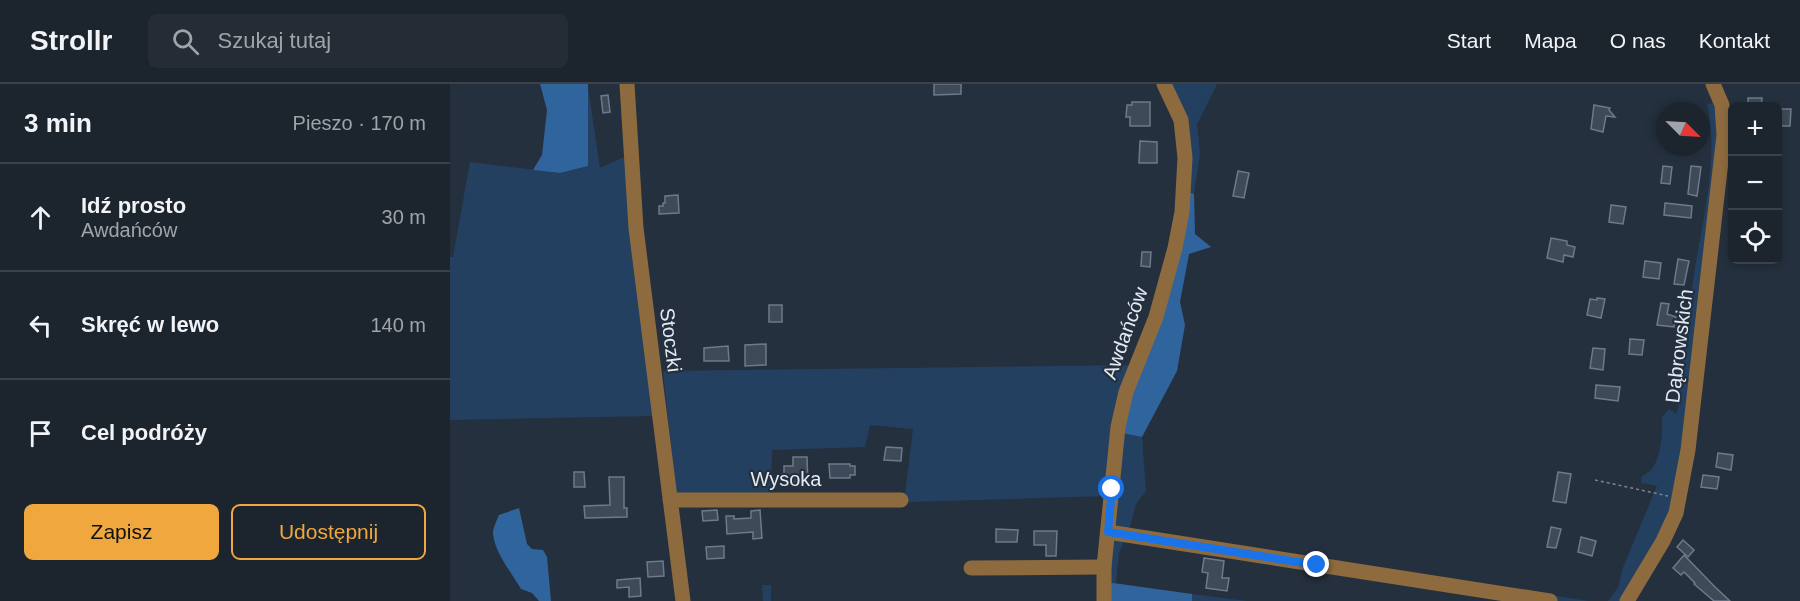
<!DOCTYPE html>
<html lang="pl">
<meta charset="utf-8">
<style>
:root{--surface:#1c242e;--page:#252c36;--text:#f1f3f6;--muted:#a0a4aa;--line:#3a414a;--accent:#efa73e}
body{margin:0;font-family:Arial,sans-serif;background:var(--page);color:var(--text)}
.controls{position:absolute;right:18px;top:18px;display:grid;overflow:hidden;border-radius:9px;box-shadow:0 3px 9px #0003}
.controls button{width:54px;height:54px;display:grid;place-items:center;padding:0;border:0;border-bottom:2px solid var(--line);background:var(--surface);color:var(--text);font:30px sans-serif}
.compass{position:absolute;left:1206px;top:18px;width:54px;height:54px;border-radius:50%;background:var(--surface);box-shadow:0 3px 9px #0003;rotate:114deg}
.stop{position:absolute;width:18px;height:18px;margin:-14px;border:4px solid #1a73e8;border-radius:50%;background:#fff}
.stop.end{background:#1a73e8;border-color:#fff;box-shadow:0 2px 6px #0008}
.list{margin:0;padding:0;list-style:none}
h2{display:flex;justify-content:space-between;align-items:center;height:78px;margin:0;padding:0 24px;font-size:26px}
h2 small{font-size:20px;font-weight:400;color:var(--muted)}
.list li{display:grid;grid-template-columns:39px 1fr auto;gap:18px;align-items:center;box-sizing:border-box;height:108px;padding:0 24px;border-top:2px solid var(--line)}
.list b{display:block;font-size:22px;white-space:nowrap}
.list p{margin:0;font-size:20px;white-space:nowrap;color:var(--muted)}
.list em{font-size:20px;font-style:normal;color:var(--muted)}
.actions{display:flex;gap:12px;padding:18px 24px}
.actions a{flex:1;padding:14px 0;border:2px solid var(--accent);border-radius:9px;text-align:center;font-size:21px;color:var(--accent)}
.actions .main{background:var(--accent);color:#111}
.icon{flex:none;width:33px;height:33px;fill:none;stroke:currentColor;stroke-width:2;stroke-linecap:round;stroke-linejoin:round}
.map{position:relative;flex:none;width:1350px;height:517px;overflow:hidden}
header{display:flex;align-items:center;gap:36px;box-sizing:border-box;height:84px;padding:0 30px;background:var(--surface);border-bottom:2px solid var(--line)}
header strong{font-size:28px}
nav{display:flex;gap:33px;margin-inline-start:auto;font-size:21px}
.search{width:420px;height:54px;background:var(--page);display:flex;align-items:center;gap:15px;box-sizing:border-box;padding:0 21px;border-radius:9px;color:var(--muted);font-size:22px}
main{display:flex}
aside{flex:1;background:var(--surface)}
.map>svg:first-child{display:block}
.green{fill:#234061}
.forest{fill:#30649d}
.building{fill:#3e4a58;stroke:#6c7a8a;stroke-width:1.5}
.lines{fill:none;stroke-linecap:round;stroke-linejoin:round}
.path{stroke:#7b8490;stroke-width:1.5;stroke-dasharray:3 3;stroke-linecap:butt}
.minor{stroke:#8d6b3e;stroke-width:15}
.route{stroke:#1a73e8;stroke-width:8}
.labels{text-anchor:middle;stroke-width:4.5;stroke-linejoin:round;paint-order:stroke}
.street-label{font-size:20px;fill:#e3eaf3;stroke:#25303e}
</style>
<header>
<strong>Strollr</strong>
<div class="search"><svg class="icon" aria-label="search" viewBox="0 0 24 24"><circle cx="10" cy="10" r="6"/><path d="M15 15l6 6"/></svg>Szukaj tutaj</div>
<nav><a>Start</a><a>Mapa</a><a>O nas</a><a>Kontakt</a></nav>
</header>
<main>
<aside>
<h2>3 min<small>Pieszo · 170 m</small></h2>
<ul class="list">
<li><svg class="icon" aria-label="ahead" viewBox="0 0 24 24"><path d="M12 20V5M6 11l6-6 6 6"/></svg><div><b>Idź prosto</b><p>Awdańców</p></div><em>30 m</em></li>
<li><svg class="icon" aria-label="left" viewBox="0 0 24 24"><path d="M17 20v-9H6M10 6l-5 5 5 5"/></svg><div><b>Skręć w lewo</b></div><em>140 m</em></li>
<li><svg class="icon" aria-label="arrive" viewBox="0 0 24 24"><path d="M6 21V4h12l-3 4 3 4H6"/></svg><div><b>Cel podróży</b></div></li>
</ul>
<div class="actions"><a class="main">Zapisz</a><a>Udostępnij</a></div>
</aside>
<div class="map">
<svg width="1350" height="517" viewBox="0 0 1350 517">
<rect width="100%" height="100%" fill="#25303e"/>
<g class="green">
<path d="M720,0h47l-20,40 3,30 -6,40 -6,-2z"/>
<path d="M138,3l12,81 26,-12 27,260 -203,4v-163h3l17,-95 90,11 28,-7z"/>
<path d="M1263,19l5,16 -2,42 -31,260 -15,94 -50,86h-12l11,-15 3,-16 35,-84 -16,-3 1,-7c3,-2 6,-3 8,-5 11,-10 13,-40 12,-53l7,-9 7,5 2,-5c5,-43 8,-86 15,-128 8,-55 27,-123 14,-177z"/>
<path d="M689,281l-16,68 19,4 4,54 -10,13 -7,26 459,71h-76l-387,-62 -6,14 -3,30 -17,-2 10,-85 -202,6 -2,-7 8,-66 -43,-4 -5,22 -93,3 -1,43 -95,2 -13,-124z"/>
<path d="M312,501h9v16h-8z"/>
<path d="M742,510l55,7h-55z"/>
</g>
<g class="forest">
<path d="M90,0h48v82l-28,7 -27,-3 9,-15 5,-45z"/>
<path d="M738,108l6,2 1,40 16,13 -22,7 -9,48 5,23 -8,46 -35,66 -20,-4z"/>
<path d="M69,424l8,36 5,5 11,1 4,7 4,44h-12l-7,-8 -11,-4c-9,-16 -27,-37 -28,-56 0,-5 4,-13 6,-18z"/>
<path d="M649,497l93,13v7h-92z"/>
</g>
<g class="building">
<path d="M484,0h27v10l-27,1z"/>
<path d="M158,11l2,17 -7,1 -2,-17z"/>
<path d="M1298,14h14l-1,8h-13z"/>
<path d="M682,18h18v24h-20v-9h-4l1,-12h5z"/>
<path d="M1144,21l16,3 -1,2 6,7 -9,-1 -3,16 -12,-3z"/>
<path d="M1328,25h13l-1,17h-12z"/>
<path d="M690,57l17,1v21h-18z"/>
<path d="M1213,82l9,1 -2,17 -9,-1z"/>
<path d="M1241,82l10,1 -4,29 -9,-2z"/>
<path d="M788,87l11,2 -5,25 -11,-2z"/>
<path d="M228,111l1,18 -20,1v-8h4v-3h2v-7z"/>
<path d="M1215,119l27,3 -1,12 -27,-3z"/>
<path d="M1161,121l15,2 -3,17 -14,-2z"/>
<path d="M1101,154l16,3v4l8,2 -2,10 -9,-2 -1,7 -16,-4z"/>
<path d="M692,168h9l-1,15 -9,-1z"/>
<path d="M1228,175l11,2 -5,24 -10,-1z"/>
<path d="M1195,177l16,2 -2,16 -16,-2z"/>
<path d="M1147,214l8,1 -4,19 -14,-3 3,-16 7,1z"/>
<path d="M1211,219l8,1 -2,10 9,3 -2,10 -17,-2z"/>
<rect x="319" y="221" width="13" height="17"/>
<path d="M1180,255l14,1 -2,15 -13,-1z"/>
<path d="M316,260v21l-21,1v-21z"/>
<path d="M278,262l1,15h-25v-13z"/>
<path d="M1143,264l12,1 -2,21 -13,-2z"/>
<path d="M1146,301l24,2 -2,14 -23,-3z"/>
<path d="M436,363l16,1 -1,13 -17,-1z"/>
<path d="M1268,369l15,2 -2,15 -15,-3z"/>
<path d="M343,373h14l1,28 -15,1v-6h-9v-14h9z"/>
<path d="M379,380h21v2h5v9h-5v3h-20z"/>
<path d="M124,388h10l1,15h-11z"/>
<path d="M1108,388l13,2 -5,29 -13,-2z"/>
<path d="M1253,391l16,2 -2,12 -16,-2z"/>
<path d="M159,393h15v31h3v9l-42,1 -1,-12 26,-1z"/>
<path d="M267,426l1,10 -15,1 -1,-10z"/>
<path d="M310,426l2,28 -9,1v-7l-26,2 -1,-18h8v3l17,-1v-7z"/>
<path d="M1101,443l10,2 -5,19 -9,-1z"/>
<path d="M546,445l22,1 -1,12h-21z"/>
<path d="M584,447h23l-1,25h-10v-11h-12z"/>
<path d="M1131,453l15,4 -4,15 -14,-4z"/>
<path d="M1233,456l11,10 -6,7 -11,-10z"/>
<path d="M274,462v12l-17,1 -1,-12z"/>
<path d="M1234,471l31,32 15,14h-16l-20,-17 1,-1 -11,-11 -3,3 -8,-7z"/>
<path d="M754,474l20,3 -2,17h7l-2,13 -21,-3 2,-15 -6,-1z"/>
<path d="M213,477l1,15 -16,1 -1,-15z"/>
<path d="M190,494l1,18 -12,1v-10l-12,1v-8z"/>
</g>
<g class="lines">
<path class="path" d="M1145,396l73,16"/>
<g class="minor">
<path d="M177,0l9,144 47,373"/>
<path d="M220,416h231"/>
<path d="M658,448l442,69"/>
<path d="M521,484l133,-1"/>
<path d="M654,517v-34l14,-140 8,-35 30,-75 19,-69 7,-36 3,-54 -4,-38 -17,-36"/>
<path d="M1177,517l36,-60 13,-28 12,-63 36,-315 -2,-30 -9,-21"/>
</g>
</g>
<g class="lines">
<path class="route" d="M662,405l-4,43 209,33"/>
</g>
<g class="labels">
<g class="street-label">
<text transform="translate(675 249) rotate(-70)" y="7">Awdańców</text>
<text transform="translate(221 256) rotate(83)" y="7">Stoczki</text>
<text transform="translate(1229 262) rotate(-83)" y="7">Dąbrowskich</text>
<text x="336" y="402">Wysoka</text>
</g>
</g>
</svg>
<div class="controls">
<button>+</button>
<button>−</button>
<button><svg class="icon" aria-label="locate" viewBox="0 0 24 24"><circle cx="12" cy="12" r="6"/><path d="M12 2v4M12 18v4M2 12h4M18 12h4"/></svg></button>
</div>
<svg class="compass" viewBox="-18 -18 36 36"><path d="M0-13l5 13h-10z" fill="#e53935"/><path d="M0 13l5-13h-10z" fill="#a0a4aa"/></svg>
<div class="stop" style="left:662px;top:405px"></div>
<div class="stop end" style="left:867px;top:481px"></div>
</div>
</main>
